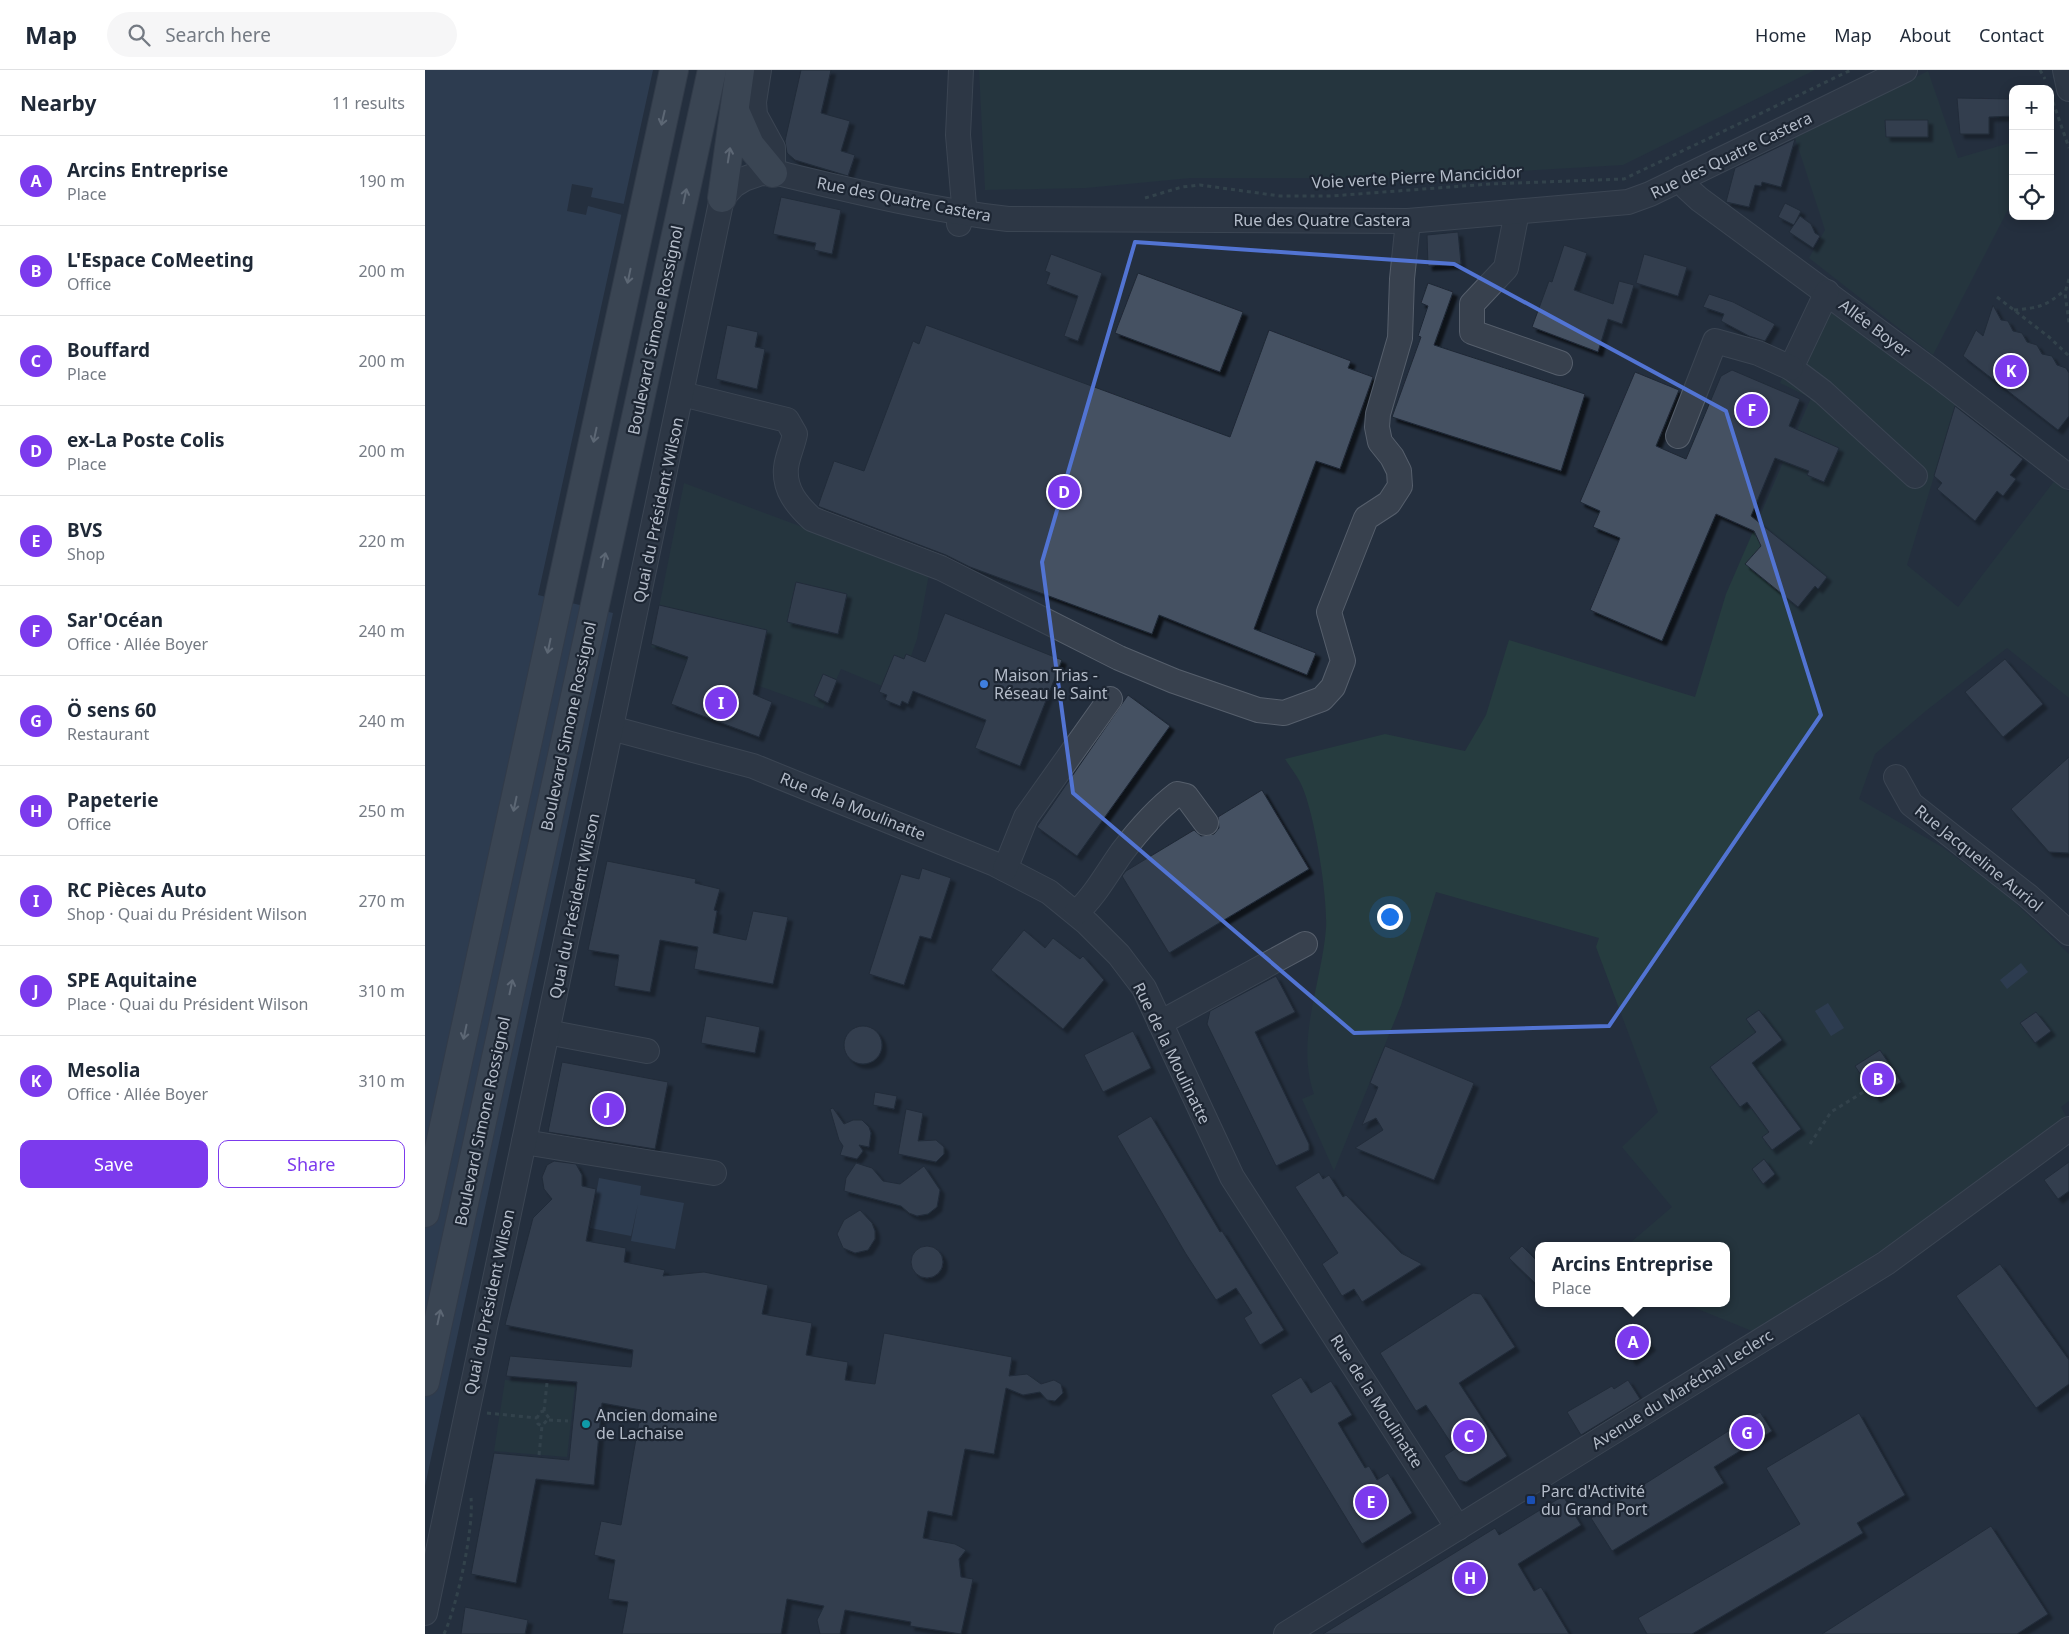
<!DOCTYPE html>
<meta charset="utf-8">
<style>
:root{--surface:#fff;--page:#f6f6f7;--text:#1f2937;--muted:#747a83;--line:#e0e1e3;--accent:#7c3aed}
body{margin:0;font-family:"Noto Sans",sans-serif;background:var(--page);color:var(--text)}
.controls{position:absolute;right:15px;top:15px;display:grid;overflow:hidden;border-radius:10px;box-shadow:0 2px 12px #0003}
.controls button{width:45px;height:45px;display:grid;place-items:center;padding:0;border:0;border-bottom:1px solid var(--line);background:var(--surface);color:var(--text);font:25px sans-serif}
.you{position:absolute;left:964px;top:846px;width:18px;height:18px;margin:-12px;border:4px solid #fff;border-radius:50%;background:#1a73e8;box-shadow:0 0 0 8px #1a73e833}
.badge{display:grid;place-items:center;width:32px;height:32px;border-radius:50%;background:var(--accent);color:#fff;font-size:16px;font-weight:700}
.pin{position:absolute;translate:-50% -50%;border:2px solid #fff;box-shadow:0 1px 5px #0006}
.popup{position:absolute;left:1110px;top:1172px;width:195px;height:65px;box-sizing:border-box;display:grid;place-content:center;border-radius:10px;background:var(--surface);filter:drop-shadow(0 1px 4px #0005);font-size:16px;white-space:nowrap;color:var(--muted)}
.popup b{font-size:19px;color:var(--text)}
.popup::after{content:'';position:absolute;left:50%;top:100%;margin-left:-10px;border:10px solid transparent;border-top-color:var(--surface)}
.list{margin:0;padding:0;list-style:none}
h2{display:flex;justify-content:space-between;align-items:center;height:65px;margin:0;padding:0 20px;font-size:21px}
h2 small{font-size:16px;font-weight:400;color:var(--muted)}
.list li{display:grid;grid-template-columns:32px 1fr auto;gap:15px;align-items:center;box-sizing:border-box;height:90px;padding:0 20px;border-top:1px solid var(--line)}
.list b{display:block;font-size:19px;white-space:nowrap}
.list p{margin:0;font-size:16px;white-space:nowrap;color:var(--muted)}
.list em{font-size:16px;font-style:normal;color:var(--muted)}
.actions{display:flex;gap:10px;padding:15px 20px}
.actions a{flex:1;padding:11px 0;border:1px solid var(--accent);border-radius:10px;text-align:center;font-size:18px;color:var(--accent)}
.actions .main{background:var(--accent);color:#fff}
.icon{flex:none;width:28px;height:28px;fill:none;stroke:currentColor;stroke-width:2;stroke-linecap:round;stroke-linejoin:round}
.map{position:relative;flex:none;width:1644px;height:1564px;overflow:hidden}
header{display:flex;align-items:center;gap:30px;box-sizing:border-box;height:70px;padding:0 25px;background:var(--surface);border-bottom:1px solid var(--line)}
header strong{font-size:24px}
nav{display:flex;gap:28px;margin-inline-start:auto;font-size:18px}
.search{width:350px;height:45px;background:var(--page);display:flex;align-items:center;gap:12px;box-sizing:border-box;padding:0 18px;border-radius:28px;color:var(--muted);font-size:19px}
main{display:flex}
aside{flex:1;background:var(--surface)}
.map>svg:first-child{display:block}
.green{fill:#263c3f}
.water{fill:#394c67}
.pier{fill:#242f3e}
.building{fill:#455162;stroke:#1f2835;filter:url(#shadow)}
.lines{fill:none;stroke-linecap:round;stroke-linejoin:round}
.minor-casing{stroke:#565f6c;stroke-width:26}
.major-casing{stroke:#414a57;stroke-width:30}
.path{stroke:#44595c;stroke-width:3;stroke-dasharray:4 4;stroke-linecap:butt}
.minor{stroke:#38414e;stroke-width:24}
.major{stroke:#56606e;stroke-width:28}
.oneway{stroke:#a1aab7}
.marked{fill:none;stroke:#5274d3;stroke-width:4;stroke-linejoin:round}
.shop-dot{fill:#3f7fe0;stroke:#1d2633;stroke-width:2}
.culture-dot{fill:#0f9aa8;stroke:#1d2633;stroke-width:2}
.transit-dot{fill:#1a4fb4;stroke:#1d2633;stroke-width:2}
.labels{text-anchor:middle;stroke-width:4.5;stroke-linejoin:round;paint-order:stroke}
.street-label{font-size:16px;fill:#b4bcc9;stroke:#1d2633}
.poi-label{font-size:16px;fill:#b4bcc9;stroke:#1d2633;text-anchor:start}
</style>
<header>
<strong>Map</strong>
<div class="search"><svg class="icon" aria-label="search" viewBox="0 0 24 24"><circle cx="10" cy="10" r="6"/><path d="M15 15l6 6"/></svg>Search here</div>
<nav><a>Home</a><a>Map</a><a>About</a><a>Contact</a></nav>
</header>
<main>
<aside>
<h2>Nearby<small>11 results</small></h2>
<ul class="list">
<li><span class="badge">A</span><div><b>Arcins Entreprise</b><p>Place</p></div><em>190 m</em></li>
<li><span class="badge">B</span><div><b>L'Espace CoMeeting</b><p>Office</p></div><em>200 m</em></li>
<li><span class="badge">C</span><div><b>Bouffard</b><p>Place</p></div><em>200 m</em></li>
<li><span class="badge">D</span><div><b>ex-La Poste Colis</b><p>Place</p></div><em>200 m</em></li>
<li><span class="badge">E</span><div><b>BVS</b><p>Shop</p></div><em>220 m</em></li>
<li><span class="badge">F</span><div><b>Sar'Océan</b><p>Office · Allée Boyer</p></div><em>240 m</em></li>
<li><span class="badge">G</span><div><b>Ö sens 60</b><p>Restaurant</p></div><em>240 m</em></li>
<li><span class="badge">H</span><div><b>Papeterie</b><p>Office</p></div><em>250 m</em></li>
<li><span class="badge">I</span><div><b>RC Pièces Auto</b><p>Shop · Quai du Président Wilson</p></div><em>270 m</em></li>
<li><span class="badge">J</span><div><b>SPE Aquitaine</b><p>Place · Quai du Président Wilson</p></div><em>310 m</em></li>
<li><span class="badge">K</span><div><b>Mesolia</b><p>Office · Allée Boyer</p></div><em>310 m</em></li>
</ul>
<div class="actions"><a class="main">Save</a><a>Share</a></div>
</aside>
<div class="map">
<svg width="1644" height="1564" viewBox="0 0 1644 1564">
<defs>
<filter id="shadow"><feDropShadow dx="4.5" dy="4.5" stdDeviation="1" flood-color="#0009"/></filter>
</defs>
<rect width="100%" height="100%" fill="#242f3e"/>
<g class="green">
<path d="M554,0h836l-192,95 -220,13h-212l-105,10 -101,2z"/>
<path d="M1503,1l30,87 55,-16v58l-80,155 -124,-97 16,-28 -30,-92z"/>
<path d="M1391,228l140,106 -49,161 51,42 97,-127 14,12v206l-62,-50 -80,62 -52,44 -16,45 83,48 66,49 61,58v147l-8,6 6,11 -164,119 -151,94 -69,-28h44v-57h-94l-3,-3 42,-36 -50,-60 36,-35 -62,-165 3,-9 -163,-46 -35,113 -67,166 -32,-72 12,-5c-19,-54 8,-111 12,-166 2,-30 -12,-120 -26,-146 -4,-8 -10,-15 -15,-23l100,-25 80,17 21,-36 23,-75 186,57 31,-103 85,-196 -31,-15z"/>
<path d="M259,413l245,91 -12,65 -6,17 -7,3 -10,-4 -12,31 -41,-17 -18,40 -172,-62z"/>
<path d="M80,1310l70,5 -8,72 -73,-6z"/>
</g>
<g class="water">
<path d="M0,0h228l-115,525 75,18 -188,873z"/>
<path d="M1596,893l7,9 -21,17 -7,-9z"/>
<path d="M1403,933l16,25 -13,8 -16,-25z"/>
<path d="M174,1108l42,8 -1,9 44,8 -9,46 -44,-8 7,-37 -7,32 -41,-8z"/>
</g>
<path class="pier" d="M147,114l21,4 -2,9 33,7 -2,11 -34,-9 -2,9 -19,-4z"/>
<g class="building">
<path d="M376,0h30l-10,43 29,8 -9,30 14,4 -7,21 -53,-16 -8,-7 -2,-12z"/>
<path d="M1532,28l56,1v17l-24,1v17h-29z"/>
<path d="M1460,50h43v17h-42z"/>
<path d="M1370,69l-14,48 -19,-5 -1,4 -6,-1 -6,22 -23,-5 9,-34z"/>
<path d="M356,127l60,13 -9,44 -18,-4 2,-7 -43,-9z"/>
<path d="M1360,133l16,8 -7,14 -16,-8z"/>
<path d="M1375,146l11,8 4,9 5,3 -7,12 -24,-16z"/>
<path d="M1033,162l3,32 -33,2 -1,-31z"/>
<path d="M1139,175l23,8 -13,37 39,14 6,-23 15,4 -12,39 -14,-5 -10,33 -66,-25 17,-46 3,1z"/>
<path d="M626,184l51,19 -24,68 -14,-5 14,-40 -32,-12 4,-11 -5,-2z"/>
<path d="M1219,184l43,13 -9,29 -42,-13z"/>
<path d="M713,203l105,39 -23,60 -105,-39z"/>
<path d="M1003,213l25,9 -19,53 151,49 -24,77 -169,-54 29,-80 -3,-1 10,-30 -7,-3z"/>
<path d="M1284,224l24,8 42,22 -10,17 -16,-5 -28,-15 3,-7 -21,-7z"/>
<path d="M1568,235l8,15 7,1 5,10 9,2 5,9 10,3 5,9 10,2 5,9 9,3 3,5v43l-11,14 -95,-74 13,-26 7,6z"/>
<path d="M302,255l31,7 -3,15 10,2 -8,40 -41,-10z"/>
<path d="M501,255l304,112 39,-107 82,31 -3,7 25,9 -33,92 -24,-8 -62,168 62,24 -9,22 -148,-60 -7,19 -182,-67 -24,-12 -126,-48 -2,-1 16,-45 30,10 49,-130 6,3z"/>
<path d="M1307,300l68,29 -11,27 50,22 -15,34 -17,-7 2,-4 -34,-13 -24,58 76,61 -9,12 -3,-3 -17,21 -53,-43 16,-18 -7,-15 -38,-17 -54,127 -72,-31 30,-72 -27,-11 7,-16 -20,-9 55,-130 44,18 -23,56 30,13 35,-83z"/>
<path d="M1530,336l68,53 -13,16 6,4 -13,17 -6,-5 -22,30 -38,-32 5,-6 -8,-7z"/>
<path d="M371,512l51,12 -9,40 -51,-12z"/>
<path d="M234,535l108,25 -14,64 19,8 -13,35 -88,-33 17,-47 -37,-13z"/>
<path d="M520,543l117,47 -42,106 -45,-18 11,-28 -73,-29 -5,13 -6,-3 -2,5 -15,-6 2,-5 -8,-3 15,-37 10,4 2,-5 19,8z"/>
<path d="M1580,589l38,45 -40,33 -38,-45z"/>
<path d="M398,604l14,6 -9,23 -14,-7z"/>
<path d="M703,625l42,31 -93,130 -40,-29z"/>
<path d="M1644,687v96l-20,-1 -38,-43z"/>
<path d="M837,720l47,79 -140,84 -47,-77 4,-5 68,-41 7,6 13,-2 5,-6 -1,-11z"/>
<path d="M182,791l89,18 -1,4 25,6 -6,21 3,1 -4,22 33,7 7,-29 35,6 -15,67 -79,-15 4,-22 -38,-7 -10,52 -36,-6 5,-31 -31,-5z"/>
<path d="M497,798l29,10 -20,61 -11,-3 -16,49 -35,-11 32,-100 18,5z"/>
<path d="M599,860l21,18 8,-10 27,21 3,-3 21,24 -41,49 -72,-59z"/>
<path d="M851,906l19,36 -40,20 54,112v6l-33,16 -69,-142 3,-13z"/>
<path d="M1334,940l23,30 -30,23 49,66 -29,21 -10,-13 7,-5 -22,-30 -7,5 -30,-40 46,-35 -10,-13z"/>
<path d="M1611,942l15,19 -16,12 -15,-20z"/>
<path d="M281,946l54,11 -5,26 -54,-10z"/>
<circle cx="438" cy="975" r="19"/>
<path d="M708,961l18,37 -48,24 -19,-37z"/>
<path d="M960,976l89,37 -40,97 -79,-32 28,-18 -7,-12 -14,7 16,-38 -8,-4z"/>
<path d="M1455,980l21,32 -25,16 -21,-32z"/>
<path d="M137,992l106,20 -13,67 -107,-17z"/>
<path d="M450,1022l22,4 -3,13 -21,-4z"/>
<path d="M408,1038l11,16 9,-4h9l7,7 2,6 -2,14 -10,-2 4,6 -6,8 -17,-4 3,-9 -4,-6 -9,-31z"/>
<path d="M481,1039l17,4 -5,28 18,-1 8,7v7l-8,8 -38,-8z"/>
<path d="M726,1046l69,116 2,-1 62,99 -24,15 -16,-27 8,-5 -16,-25 -20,12 -30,-46 -69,-118z"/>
<path d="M1339,1089l11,15 -12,10 -11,-15z"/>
<path d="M129,1091l22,3 6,11v11l14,3 -10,52 40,7 -2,14 41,8 -2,6 41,-4 64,13 -6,29 50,9 -6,32 42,7 -3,18 30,4 9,-51 128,24 -3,19 18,-2 14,10 13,-4 7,4 2,9 -8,8 -8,-1 -7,-8 -17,3 -17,-7 -12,66 -29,-5 -13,67 -24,-5 -5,27 32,6 11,6 -7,9 2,18 12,2 -12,55 -51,-8 1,-4 -66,-12 -5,24h-20l-3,-14 7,-14 -37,-7 -6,35h-159l6,-32 -20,-3 7,-39 -21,-5 7,-34 20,4 20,-115 -39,-7 -8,82 -58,-6 -20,104 -45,-9 23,-121 75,7 8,-78 -71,-6 4,-20 121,11 2,-17 -128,-25 28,-107 19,-19 -8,-10 -2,-12 5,-12z"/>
<path d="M1644,1092v29l-11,8 -14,-19z"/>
<path d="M431,1093l16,5 11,13 17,3 24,-18 16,24 -3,17 -9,7 -11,2 -8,-3 -8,-7 -57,-15 2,-13z"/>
<path d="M894,1102l4,7 6,-4 14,22 3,-2 55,58 21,11 -60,38 -8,-13 -12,7 -20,-32 16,-11 -43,-66z"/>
<path d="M435,1140l12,13 3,8v8l-7,11 -13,3 -12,-5 -6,-14 7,-14z"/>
<path d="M1097,1176l17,17v24l-30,-29z"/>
<circle cx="502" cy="1192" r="16"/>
<path d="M1575,1194l69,96v24l-33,24 -80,-112z"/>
<path d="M1048,1223l8,1 34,53 -56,36 48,73 -41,26 -7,-2 -15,-24 11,-7 -29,-44 -10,6 -36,-58z"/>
<path d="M1208,1252l18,24 -19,15 -18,-23z"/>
<path d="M876,1307l10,16 20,-12 21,34 -14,8 27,45 4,-2 8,14 11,-7 24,40 -50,31 -91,-149z"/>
<path d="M1203,1310l12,19 -59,36 -14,-23 45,-26 2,3z"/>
<path d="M1335,1342l12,19 -58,36 10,16 -112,68 -21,-33 131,-83 8,-5 -1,-2z"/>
<path d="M1434,1343l46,82 -48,28 6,10 -171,101h-45l-9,-16 162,-94 -34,-56z"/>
<path d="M1138,1426l18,29 -63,39 16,27 7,-4 28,47h-246l172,-106 4,7z"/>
<path d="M1566,1456l57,88 -31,20h-195z"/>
<path d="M40,1537l63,13 -3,14h-64z"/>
</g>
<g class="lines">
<g class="minor-casing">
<g id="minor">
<path d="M334,0l-5,32 1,13 18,33v25"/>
<path d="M1640,0l4,19"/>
<path d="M1257,108l5,10 12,11 237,175 133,103"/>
<path d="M1090,142v10l-9,46 -34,36v28l88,31"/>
<path d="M534,154l5,-19 -6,-70 3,-65"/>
<path d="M1402,222l-36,76 32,24 92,84"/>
<path d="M257,324l105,26 8,14c-2,11 -8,23 -9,34 -2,22 11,37 26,51l129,49 178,90 55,23 84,29 26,3 38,-14 11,-12 10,-26 -14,-49 37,-94 23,-15 11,-17 -1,-15 -7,-14 -12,-15 -3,-15 1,-13 22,-76 2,-59 6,-58"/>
<path d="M1253,366l37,-95 43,12 33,15"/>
<path d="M186,658l142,38 242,98 54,28 38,31 32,32 25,33 88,189 226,351"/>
<path d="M1471,707l15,27 117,92 41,37"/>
<path d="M580,799l21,-52 84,-118"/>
<path d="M651,843c19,-17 31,-40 46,-61 16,-21 34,-42 55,-58l9,2 20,27"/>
<path d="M735,953l145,-79"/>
<path d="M122,962l100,19"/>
<path d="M99,1072l190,31"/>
<path d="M0,1543l297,-1415 12,-13 10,-6 17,-6 21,1c75,18 149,36 226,45l400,2 220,-19 22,-8 255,-124"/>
<path d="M861,1564l600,-371 183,-134"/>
</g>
</g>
<g class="major-casing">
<g id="major">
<path d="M310,41l15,34 23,28"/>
<path d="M297,128l18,-128"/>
<path d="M0,1143l249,-1143"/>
<path d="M0,1312l287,-1312"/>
</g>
</g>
<g class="path">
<path d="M1615,0l5,9"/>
<path d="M1628,32l16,46"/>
<path d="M720,128l37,-11 18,-2 80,11h51l159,-12 134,-5 227,-109"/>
<path d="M1644,209l-4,14 4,30"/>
<path d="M1572,227l52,40 20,19"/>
<path d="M1589,240c25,-2 32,-4 51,-20"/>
<path d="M1385,1074l21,-32 39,-24"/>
<path d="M119,1341l3,-28"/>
<path d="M62,1343l50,5"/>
<path d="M124,1350l19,1"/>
<path d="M114,1385l3,-29 7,-8 -5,-7 -4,1 -3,6 1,6 4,2"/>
<path d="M19,1564c13,-28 30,-105 27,-136"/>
</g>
<use href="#minor" class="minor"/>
<use href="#major" class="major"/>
</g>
<defs><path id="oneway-shaft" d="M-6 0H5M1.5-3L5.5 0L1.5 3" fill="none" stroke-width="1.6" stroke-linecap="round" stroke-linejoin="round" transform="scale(1.25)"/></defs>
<g class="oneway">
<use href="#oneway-shaft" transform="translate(238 48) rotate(103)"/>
<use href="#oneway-shaft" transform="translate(304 85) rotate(-81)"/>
<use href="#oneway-shaft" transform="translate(260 126) rotate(-78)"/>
<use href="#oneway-shaft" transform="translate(204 206) rotate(102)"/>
<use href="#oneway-shaft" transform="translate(170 365) rotate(102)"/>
<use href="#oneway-shaft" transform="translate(179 490) rotate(-78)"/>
<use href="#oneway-shaft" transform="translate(124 576) rotate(102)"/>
<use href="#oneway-shaft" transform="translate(90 734) rotate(102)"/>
<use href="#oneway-shaft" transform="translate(86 917) rotate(-78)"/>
<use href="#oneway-shaft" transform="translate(40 962) rotate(102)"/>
<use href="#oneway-shaft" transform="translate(14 1247) rotate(-78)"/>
</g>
<path d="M0 0H1644V1564H0ZM710,172l319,22 272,147 95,304 -212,311 -255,7 -281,-240 -31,-231z" fill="#242f3e" fill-opacity=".55" fill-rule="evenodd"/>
<path class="marked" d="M710,172l319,22 272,147 95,304 -212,311 -255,7 -281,-240 -31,-231z"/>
<circle class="shop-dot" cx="559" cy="614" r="5"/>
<circle class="culture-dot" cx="161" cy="1354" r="5"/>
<rect class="transit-dot" x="1101" y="1425" width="10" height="10" rx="2.5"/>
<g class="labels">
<g class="street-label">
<text transform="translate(1306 85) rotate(-26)" y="6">Rue des Quatre Castera</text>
<text transform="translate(992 107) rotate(-3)" y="6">Voie verte Pierre Mancicidor</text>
<text transform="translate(479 129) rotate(11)" y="6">Rue des Quatre Castera</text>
<text x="897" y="156">Rue des Quatre Castera</text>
<text transform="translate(1450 258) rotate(37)" y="6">Allée Boyer</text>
<text transform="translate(230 260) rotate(-78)" y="6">Boulevard Simone Rossignol</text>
<text transform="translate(233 440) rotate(-78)" y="6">Quai du Président Wilson</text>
<text transform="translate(143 656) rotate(-78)" y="6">Boulevard Simone Rossignol</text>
<text transform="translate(428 736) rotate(22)" y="6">Rue de la Moulinatte</text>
<text transform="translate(1554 788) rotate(39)" y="6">Rue Jacqueline Auriol</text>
<text transform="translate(149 836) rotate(-78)" y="6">Quai du Président Wilson</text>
<text transform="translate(747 983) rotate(64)" y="6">Rue de la Moulinatte</text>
<text transform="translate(57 1051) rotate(-78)" y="6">Boulevard Simone Rossignol</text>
<text transform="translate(64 1232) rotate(-78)" y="6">Quai du Président Wilson</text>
<text transform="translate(1257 1319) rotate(-32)" y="6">Avenue du Maréchal Leclerc</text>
<text transform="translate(952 1331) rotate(57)" y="6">Rue de la Moulinatte</text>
</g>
<g class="poi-label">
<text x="569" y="611">Maison Trias -<tspan x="569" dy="18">Réseau le Saint</tspan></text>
<text x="171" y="1351">Ancien domaine<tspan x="171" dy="18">de Lachaise</tspan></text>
<text x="1116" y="1427">Parc d'Activité<tspan x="1116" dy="18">du Grand Port</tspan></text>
</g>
</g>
</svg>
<div class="controls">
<button>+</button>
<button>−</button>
<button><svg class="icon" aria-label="locate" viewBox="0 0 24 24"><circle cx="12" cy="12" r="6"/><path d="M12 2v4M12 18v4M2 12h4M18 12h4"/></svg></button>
</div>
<div class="you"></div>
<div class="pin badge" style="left:1208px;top:1272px">A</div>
<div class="popup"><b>Arcins Entreprise</b>Place</div>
<div class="pin badge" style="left:1453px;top:1009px">B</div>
<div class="pin badge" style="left:1044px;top:1366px">C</div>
<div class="pin badge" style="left:639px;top:422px">D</div>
<div class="pin badge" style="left:946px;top:1432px">E</div>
<div class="pin badge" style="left:1327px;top:340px">F</div>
<div class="pin badge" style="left:1322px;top:1363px">G</div>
<div class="pin badge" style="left:1045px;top:1508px">H</div>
<div class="pin badge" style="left:296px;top:633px">I</div>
<div class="pin badge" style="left:183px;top:1039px">J</div>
<div class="pin badge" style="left:1586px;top:301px">K</div>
</div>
</main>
